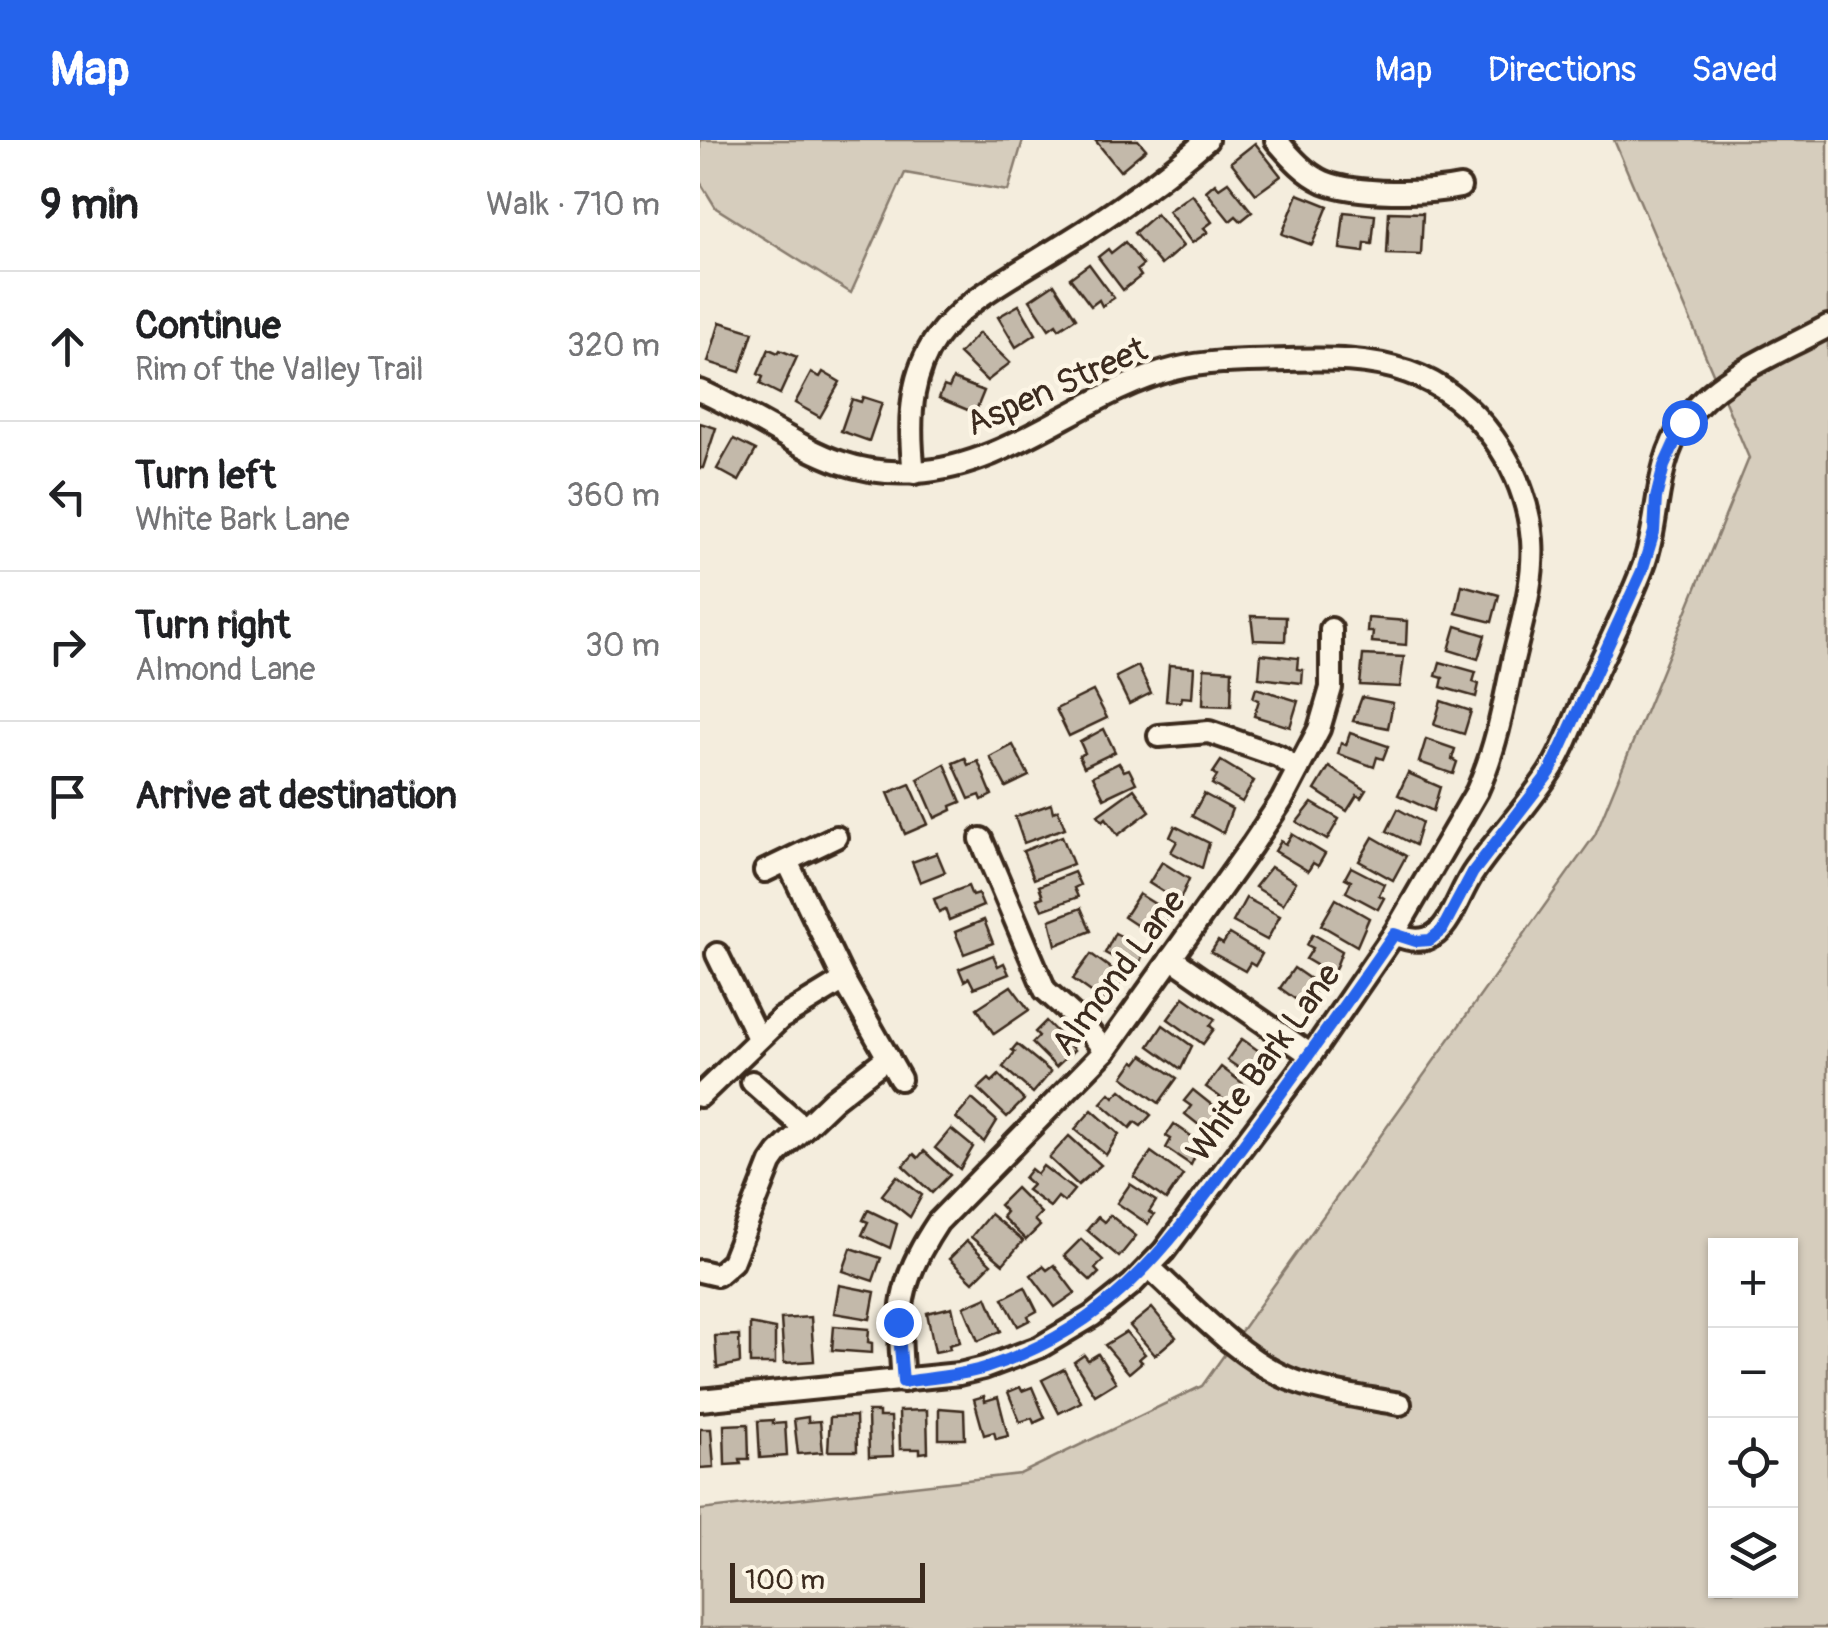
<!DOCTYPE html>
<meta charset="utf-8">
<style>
:root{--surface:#fff;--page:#f6f6f6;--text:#202124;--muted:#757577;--line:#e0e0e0;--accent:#2563eb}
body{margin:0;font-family:Pangolin,sans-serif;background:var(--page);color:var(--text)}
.controls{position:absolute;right:30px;bottom:30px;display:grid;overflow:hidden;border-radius:0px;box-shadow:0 2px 8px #0004}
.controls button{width:90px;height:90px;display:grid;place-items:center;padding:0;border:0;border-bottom:2px solid var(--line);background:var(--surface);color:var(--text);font:50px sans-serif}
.scale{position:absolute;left:30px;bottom:25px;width:195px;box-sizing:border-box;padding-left:10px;border:5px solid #3b2a1e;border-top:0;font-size:28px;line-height:35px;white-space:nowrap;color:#3b2a1e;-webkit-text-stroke:8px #fcf5e5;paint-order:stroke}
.stop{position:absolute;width:30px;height:30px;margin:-22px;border:8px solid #2563eb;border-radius:50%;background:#fff}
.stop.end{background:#2563eb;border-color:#fff;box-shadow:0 2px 10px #0008}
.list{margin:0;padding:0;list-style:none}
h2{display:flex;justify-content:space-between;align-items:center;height:130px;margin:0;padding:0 40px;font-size:42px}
h2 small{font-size:32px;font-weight:400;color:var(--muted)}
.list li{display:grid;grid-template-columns:65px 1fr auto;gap:30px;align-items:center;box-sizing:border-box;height:150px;padding:0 40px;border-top:2px solid var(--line)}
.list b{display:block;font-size:38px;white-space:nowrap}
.list p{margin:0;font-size:32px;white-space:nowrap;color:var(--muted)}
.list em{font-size:32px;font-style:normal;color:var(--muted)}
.icon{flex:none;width:55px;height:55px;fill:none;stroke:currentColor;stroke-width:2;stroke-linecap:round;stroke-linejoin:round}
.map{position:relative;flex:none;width:1128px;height:1488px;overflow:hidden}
header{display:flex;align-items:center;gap:60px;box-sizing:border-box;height:140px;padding:0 50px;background:var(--accent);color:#fff}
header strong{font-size:48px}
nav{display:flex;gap:55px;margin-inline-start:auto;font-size:35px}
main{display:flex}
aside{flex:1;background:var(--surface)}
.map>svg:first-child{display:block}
.green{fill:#d6cdbd;stroke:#887c6e;stroke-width:2.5;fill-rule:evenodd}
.building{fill:#c3b9aa;stroke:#3b2a1e;stroke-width:2.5}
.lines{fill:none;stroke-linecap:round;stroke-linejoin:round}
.minor-casing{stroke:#3b2a1e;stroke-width:28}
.minor{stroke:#fcf5e5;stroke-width:20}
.route{stroke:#2563eb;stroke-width:12}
.labels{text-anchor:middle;stroke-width:9;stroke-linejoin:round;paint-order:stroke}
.street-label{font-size:35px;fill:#3b2a1e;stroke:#fcf5e5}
</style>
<header>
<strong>Map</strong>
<nav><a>Map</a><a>Directions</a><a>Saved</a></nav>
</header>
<main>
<aside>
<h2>9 min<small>Walk · 710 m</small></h2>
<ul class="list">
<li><svg class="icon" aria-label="ahead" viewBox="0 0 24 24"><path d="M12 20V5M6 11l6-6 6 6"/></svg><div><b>Continue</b><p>Rim of the Valley Trail</p></div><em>320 m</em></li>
<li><svg class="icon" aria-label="left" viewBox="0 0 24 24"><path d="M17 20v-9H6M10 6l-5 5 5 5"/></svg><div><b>Turn left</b><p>White Bark Lane</p></div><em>360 m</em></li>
<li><svg class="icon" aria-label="right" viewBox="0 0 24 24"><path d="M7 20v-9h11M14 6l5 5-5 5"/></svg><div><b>Turn right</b><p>Almond Lane</p></div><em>30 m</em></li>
<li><svg class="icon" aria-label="arrive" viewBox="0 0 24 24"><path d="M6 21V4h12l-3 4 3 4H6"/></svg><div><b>Arrive at destination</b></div></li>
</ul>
</aside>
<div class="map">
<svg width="1128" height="1488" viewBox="0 0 1128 1488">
<rect width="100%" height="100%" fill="#f4eddd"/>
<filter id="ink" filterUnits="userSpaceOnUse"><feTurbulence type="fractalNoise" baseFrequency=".01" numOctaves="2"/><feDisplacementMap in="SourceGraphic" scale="20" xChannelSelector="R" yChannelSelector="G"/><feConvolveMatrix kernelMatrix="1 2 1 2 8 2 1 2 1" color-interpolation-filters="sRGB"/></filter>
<g filter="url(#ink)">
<g class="green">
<path d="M0,0h323l-15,51 -103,-18 -54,120 -135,-85 -16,-26z"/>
<path d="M914,0h214v1488h-1128v-118l320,-36 182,-88 393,-551 154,-377zM1016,1106h74v344h-74z"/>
</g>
<g class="building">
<path d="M395,0h43l8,9 -26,22z"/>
<path d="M555,3l26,33 -25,18 -25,-32z"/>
<path d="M528,42l24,30 -11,9 -5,-5 -6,5 -24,-30 9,-8 4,5z"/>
<path d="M492,54l20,28 -8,6 4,4 -16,11 -24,-32z"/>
<path d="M598,54l30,12 -16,39 -30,-11z"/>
<path d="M644,72l31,3 -3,29 -7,-1 -1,9 -24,-3z"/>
<path d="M689,72l34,1 -2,42 -34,-1z"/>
<path d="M456,74l27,32 -22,19 -27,-32z"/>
<path d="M425,102l18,23 -6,5 4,6 -18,14 -25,-33 10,-8 3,4z"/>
<path d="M389,124l25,34 -12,8 -3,-6 -8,6 -21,-28z"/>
<path d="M354,144l22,34 -17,11 -3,-5 -7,5 -19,-29z"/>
<path d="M319,165l17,29 -20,13 -18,-30z"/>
<path d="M20,182l33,10 -13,40 -32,-10z"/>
<path d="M279,193l31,30 -23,18 -28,-27z"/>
<path d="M69,209l9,4 2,-3 17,7 -17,37 -20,-10 3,-7 -5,-3z"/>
<path d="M123,232l17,10 -20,35 -25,-14 16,-30 9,4z"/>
<path d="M253,239l31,12 -9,22 -36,-15 5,-12 5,2z"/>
<path d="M163,257l19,6 -13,38 -28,-10 11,-32 9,3z"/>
<path d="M0,283l16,5 -13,40h-3z"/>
<path d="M34,299l22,11 -17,31 -22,-12z"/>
<path d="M762,445l37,10 -7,27 -36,-9z"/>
<path d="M551,476l35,1 -1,24 -31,-1z"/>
<path d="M668,478l39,3 -1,24 -34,-3 1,-10h-6z"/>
<path d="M756,486l29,9 -7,24 -29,-9z"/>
<path d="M561,514l37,4 -1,11 6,1 -1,13 -43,-5z"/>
<path d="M663,515l41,2 -4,30 -40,-2z"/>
<path d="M740,522l36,10 -3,10 6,2 -3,13 -35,-10 2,-9 -7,-2z"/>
<path d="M469,525l25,2 -2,31 -10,-1 -1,5 -15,-1z"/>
<path d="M438,526l13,27 -22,11 -13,-27z"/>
<path d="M504,528l28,2 -1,36 -28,-1z"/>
<path d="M556,548l42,13 -8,26 -36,-11 5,-16 -6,-2z"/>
<path d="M393,551l14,27 -38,18 -13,-27z"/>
<path d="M662,557l31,6 -5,25 -35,-7z"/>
<path d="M741,561l30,10 -7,23 -30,-9z"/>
<path d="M404,589l11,23 -31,15 -5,-11 6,-3 -5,-11z"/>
<path d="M650,593l38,13 -5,13 -6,-2 -3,10 -36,-13 3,-11 5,2z"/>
<path d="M726,599l29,10 -3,10 5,3 -4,12 -34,-12z"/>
<path d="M313,605l16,31 -23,11 -16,-30z"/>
<path d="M265,618l3,7 10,-4 14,34 -10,5 -2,-5 -11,4 -16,-36z"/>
<path d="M521,621l33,20 -12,21 -30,-18 5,-8 -4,-3z"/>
<path d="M419,623l5,8 5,-2 7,14 -32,15 -11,-22z"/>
<path d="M245,624l16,38 -10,4 1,4 -17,8 -17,-39z"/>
<path d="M629,627l37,23 -5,8 -4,-3 -10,16 -32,-21z"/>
<path d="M708,633l32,14 -7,24 -35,-16z"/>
<path d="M210,644l18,40 -23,10 -17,-41z"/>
<path d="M434,649l16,22 -32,24 -12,-17 -3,3 -5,-6z"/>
<path d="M504,654l28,15 -9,24 -31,-17z"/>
<path d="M612,663l27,16 -12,21 -30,-18z"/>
<path d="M351,664l2,8 5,-2 7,18 -41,15 -9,-26z"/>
<path d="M698,669l24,13 -7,23 -28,-14z"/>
<path d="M475,686l34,17 -7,25 -31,-16 6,-11 -7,-4z"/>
<path d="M592,694l33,20 -7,12 -5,-3 -5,8 -33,-20 6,-10 5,3z"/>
<path d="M362,696l11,28 -39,15 -11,-28z"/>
<path d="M673,697l33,19 -13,24 -34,-19z"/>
<path d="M237,713l8,19 -25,10 -8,-20z"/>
<path d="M462,722l27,17 -10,23 -30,-19z"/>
<path d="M571,727l25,15 -13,22 -28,-17z"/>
<path d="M651,727l33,17 -5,11 5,3 -6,11 -32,-17 5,-11 -6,-3z"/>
<path d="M374,732l6,13 -6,3 4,9 -36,13 -5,-11 6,-2 -4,-11z"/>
<path d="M268,746l4,10 6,-2 5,12 -34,14 -4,-11 -6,3 -5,-13z"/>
<path d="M439,754l32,20 -15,24 -32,-21z"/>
<path d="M546,758l34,18 -13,24 -34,-18z"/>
<path d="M636,759l33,19 -12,28 -36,-21z"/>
<path d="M381,768l10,23 -35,14 -6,-25z"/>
<path d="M284,780l9,23 -29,11 -9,-22z"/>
<path d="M415,793l30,15 -8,22 -32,-17z"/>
<path d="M529,794l33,20 -7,12 -5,-3 -5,8 -34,-19 7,-11 5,3z"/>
<path d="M613,794l29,17 -9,24 -27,-16 7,-11 -6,-3z"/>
<path d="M391,814l33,24 -16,26 -35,-25z"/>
<path d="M293,815l5,11 6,-3 5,11 -35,14 -5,-10 -5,3 -5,-12z"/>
<path d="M594,828l26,18 -11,23 -29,-21z"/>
<path d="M311,846l18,24 -35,24 -17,-26z"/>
<path d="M484,857l31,22 -5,7 4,3 -11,15 -35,-25z"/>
<path d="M346,881l28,29 -18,17 -24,-24 7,-7 -4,-4z"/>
<path d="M463,885l29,21 -11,23 -32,-23z"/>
<path d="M542,899l27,19 -14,21 -28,-19z"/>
<path d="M317,904l34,28 -18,21 -30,-26 12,-15 -3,-2z"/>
<path d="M443,915l34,23 -18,25 -36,-26 11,-16 3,2z"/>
<path d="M521,927l24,18 -11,22 -28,-20z"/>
<path d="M299,935l25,25 -17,17 -29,-28 11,-10 3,3z"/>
<path d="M421,950l30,25 -10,11 -6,-4 -5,6 -29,-25 9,-10 4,4z"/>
<path d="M493,950l30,24 -7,9 6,4 -8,10 -29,-23 6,-8 -7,-5z"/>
<path d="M272,959l25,22 -13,21 -28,-24z"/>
<path d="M392,970l27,24 -13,21 -31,-26z"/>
<path d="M474,984l27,19 -10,22 -25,-17 5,-9 -5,-3z"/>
<path d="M251,989l22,18 -13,22 -25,-21z"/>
<path d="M369,996l32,29 -23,20 -29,-27z"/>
<path d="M224,1011l26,24 -18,18 -29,-27 11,-12 4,4z"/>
<path d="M451,1012l32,23 -17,25 -32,-23z"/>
<path d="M343,1026l31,24 -10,12 -6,-5 -8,10 -23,-17 5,-5 -8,-7 7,-9 6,5z"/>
<path d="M197,1036l25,19 -12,22 -28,-22z"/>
<path d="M430,1044l26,17 -7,11 5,3 -6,9 -31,-21z"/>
<path d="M316,1048l25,25 -7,7 6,6 -14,14 -24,-23 4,-5 -7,-7z"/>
<path d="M168,1070l29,14 -7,24 -28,-13 6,-13 -5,-2z"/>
<path d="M290,1074l33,27 -20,23 -32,-27z"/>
<path d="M410,1075l26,21 -17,21 -32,-27 11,-13 6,5z"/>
<path d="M381,1099l22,21 -8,9 4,4 -8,8 -27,-25z"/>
<path d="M267,1101l24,23 -18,18 -24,-23z"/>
<path d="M151,1108l30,10 -8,23 -30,-10z"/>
<path d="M354,1125l21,28 -20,14 -24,-32 12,-9 4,4z"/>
<path d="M139,1145l36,7 -5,27 -36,-6z"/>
<path d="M325,1147l12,24 -9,5 2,4 -12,6 -15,-28z"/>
<path d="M287,1157l14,34 -23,10 -14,-34z"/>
<path d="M252,1167l8,35 -11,3 1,4 -15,3 -8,-39z"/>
<path d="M452,1168l24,29 -21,18 -25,-29z"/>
<path d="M111,1177l3,44 -30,2 -3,-44z"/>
<path d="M50,1184l25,5v35h-25z"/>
<path d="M134,1186l35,3 -1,13 4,1v10l-40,-3z"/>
<path d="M426,1192l19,22 -6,5 3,3 -13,11 -24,-28z"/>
<path d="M39,1195l1,28 -23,5 -2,-32z"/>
<path d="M398,1214l18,28 -21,13 -21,-33 10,-7 4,5z"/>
<path d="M364,1229l17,33 -22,11 -17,-33z"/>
<path d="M320,1247l2,4 10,-4 13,31 -11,5 -2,-5 -12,4 -12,-30z"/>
<path d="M284,1256l1,5 13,-4 10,39 -12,3 -2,-7 -10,3 -10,-36z"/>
<path d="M239,1268l25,2 1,29h-26z"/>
<path d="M227,1270l1,42 -8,1v-4h-20l-1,-38z"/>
<path d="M168,1272h11v5h12l2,39 -24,1z"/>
<path d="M156,1276l1,35h-29l2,-34z"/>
<path d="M108,1277v5l12,-1 3,31 -25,2 -4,-35z"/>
<path d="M73,1280v4l12,-1 2,33 -27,2 -2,-37z"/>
<path d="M48,1284l1,35h-9l1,5 -16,1 -1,-40z"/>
<path d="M0,1289h11l3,38 -14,1z"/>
</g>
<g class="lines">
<g class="minor-casing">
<g id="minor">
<path d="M576,0c14,16 28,33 48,42 32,13 103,12 136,5"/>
<path d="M0,251c16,6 32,16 47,24 60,32 98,62 169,57 94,-5 169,-81 259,-103 37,-9 75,-8 113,-9 41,-1 81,-2 120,12 69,24 118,97 124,168 3,40 -10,81 -19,120 -9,45 -17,89 -36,131l-83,143 -83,121 -147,196 -32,33 -40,32 -52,31 -56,21 -25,6 -259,26"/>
<path d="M214,333c-17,-143 44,-163 150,-229 50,-31 99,-66 143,-104"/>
<path d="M459,596l50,-4 69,24 20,13"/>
<path d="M281,699l64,151 39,35 21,26"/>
<path d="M87,721l57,119 56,99"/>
<path d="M65,731l71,-34"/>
<path d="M694,794c54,24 57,-31 81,-64 23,-33 52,-63 74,-97 16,-24 26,-55 38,-82 19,-41 40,-82 56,-124 18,-48 10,-101 41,-145 33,-47 96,-69 144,-96"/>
<path d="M17,814l41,84"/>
<path d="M471,818l140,97"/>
<path d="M52,942l52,46"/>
<path d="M0,956l80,-77 64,-39"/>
<path d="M449,1127c42,38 86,88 138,111 35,15 76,19 113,26"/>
<path d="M0,1131l17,4 15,-13 39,-99 7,-10 55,-53 55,-43"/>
<path d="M203,1241c-6,-70 -5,-99 35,-159l167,-171 147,-206 30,-45 37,-71 12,-41v-59"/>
</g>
</g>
<use href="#minor" class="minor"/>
</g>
</g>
<g class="lines" filter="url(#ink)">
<path class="route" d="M198,1182l5,60c27,-4 56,-6 82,-14 131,-42 186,-127 263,-230 50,-68 99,-135 146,-204l22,7 14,-1 12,-10 31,-58 77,-100 92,-201 12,-39 2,-34 8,-32 20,-44"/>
</g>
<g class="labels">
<g class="street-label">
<text transform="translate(356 246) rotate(-24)" y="12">Aspen Street</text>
<text transform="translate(418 832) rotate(-53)" y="12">Almond Lane</text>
<text transform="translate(563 922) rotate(-54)" y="12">White Bark Lane</text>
</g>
</g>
</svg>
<div class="controls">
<button>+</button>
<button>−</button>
<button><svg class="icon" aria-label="locate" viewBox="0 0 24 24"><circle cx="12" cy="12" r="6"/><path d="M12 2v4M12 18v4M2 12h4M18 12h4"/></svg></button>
<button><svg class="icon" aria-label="layers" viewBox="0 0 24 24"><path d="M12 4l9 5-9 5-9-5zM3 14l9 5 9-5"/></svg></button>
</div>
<div class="scale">100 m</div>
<div class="stop" style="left:984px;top:282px"></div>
<div class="stop end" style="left:198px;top:1182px"></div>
</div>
</main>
